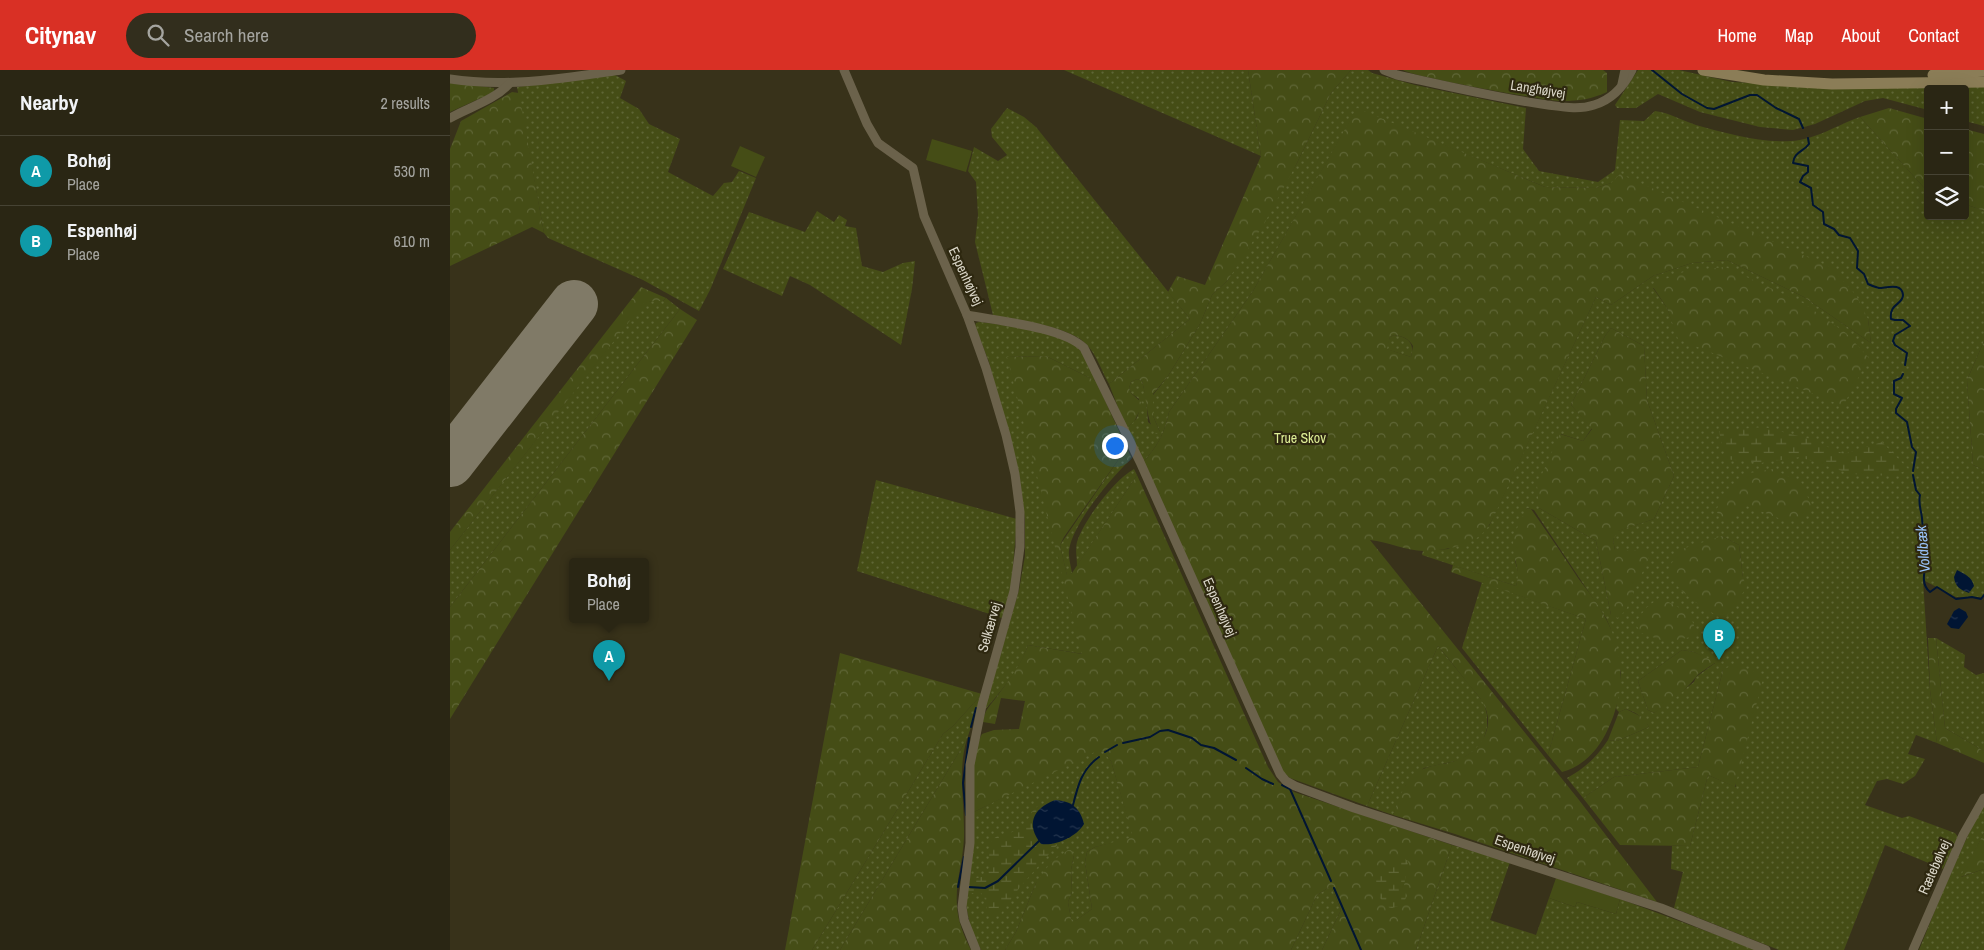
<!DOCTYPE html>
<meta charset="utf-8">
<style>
:root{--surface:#2a2614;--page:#322e1d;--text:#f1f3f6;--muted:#a5a5a0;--line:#464334;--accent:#d93025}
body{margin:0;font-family:"Archivo Narrow",sans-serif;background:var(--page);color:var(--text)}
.controls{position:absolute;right:15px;top:15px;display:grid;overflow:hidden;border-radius:5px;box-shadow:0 5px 20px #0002}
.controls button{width:45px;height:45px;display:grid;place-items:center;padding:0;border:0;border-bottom:1px solid var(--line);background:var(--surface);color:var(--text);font:25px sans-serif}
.you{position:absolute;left:664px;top:375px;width:18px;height:18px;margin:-12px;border:4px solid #fff;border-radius:50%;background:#1a73e8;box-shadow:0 0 0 8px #1a73e833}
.badge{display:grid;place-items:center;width:32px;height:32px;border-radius:50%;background:var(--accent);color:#fff;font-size:16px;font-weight:700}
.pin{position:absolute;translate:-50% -41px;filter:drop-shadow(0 1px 2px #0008)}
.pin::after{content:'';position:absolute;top:26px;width:18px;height:15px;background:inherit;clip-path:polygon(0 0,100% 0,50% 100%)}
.popup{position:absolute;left:119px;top:488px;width:80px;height:65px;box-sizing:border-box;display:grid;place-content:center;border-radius:5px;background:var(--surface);filter:drop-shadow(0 1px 4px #0005);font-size:16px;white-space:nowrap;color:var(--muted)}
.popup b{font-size:19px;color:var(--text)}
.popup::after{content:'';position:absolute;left:50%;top:100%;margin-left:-10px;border:10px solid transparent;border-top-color:var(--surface)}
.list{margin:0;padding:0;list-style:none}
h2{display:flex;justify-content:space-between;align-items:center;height:65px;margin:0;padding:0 20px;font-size:21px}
h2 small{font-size:16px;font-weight:400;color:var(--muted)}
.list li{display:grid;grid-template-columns:32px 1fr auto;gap:15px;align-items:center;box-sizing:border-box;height:70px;padding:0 20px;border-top:1px solid var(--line)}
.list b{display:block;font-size:19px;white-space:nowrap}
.list p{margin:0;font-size:16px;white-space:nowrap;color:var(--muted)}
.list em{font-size:16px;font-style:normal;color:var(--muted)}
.icon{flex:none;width:28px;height:28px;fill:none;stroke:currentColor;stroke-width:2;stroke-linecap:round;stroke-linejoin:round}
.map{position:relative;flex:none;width:1534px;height:880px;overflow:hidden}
header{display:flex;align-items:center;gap:30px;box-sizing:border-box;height:70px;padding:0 25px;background:var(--accent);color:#fff}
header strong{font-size:24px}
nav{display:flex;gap:28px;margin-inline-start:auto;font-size:18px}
.search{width:350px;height:45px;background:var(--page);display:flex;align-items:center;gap:12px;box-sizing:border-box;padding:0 18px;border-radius:28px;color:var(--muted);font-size:19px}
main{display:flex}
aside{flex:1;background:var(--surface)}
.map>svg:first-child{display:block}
.grass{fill:url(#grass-dots);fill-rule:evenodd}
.forest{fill:url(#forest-crowns);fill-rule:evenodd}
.wetland{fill:url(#wetland-marsh)}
.garden{fill:#454d16}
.water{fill:url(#water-ripples)}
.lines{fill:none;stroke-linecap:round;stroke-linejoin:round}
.stream{stroke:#011533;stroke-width:2}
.runway{stroke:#807a67;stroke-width:48}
.street{stroke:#6b624b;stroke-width:9}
.secondary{stroke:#8b7d57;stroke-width:11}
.labels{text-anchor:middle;stroke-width:4.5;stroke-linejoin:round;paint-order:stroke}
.street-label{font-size:14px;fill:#dad6c8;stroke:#2e2810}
.park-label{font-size:14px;fill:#deed96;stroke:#2e2810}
.water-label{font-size:15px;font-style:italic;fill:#98c1f7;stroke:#2e2810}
</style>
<header>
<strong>Citynav</strong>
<div class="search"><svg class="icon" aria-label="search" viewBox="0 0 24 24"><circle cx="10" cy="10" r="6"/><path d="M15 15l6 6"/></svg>Search here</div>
<nav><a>Home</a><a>Map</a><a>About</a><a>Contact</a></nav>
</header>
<main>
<aside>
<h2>Nearby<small>2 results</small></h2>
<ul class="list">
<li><span class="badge" style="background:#0f9aa8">A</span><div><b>Bohøj</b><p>Place</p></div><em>530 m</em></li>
<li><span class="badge" style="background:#0f9aa8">B</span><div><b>Espenhøj</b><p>Place</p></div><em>610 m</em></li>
</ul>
</aside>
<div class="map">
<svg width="1534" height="880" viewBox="0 0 1534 880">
<defs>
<pattern id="grass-dots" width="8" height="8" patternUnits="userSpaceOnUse" patternTransform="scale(1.25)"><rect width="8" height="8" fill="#454d16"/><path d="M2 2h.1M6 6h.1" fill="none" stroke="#5f6636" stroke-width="1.8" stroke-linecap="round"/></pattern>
<pattern id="forest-crowns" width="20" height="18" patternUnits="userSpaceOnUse" patternTransform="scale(1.25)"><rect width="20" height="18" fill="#454d16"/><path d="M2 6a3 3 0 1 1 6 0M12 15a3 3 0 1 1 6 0" fill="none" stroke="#5f6636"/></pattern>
<pattern id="wetland-marsh" width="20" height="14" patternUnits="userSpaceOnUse" patternTransform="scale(1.25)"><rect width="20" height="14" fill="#454d16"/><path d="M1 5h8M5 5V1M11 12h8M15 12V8" fill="none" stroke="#5f6636"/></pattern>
<pattern id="water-ripples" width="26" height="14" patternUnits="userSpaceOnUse" patternTransform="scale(1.25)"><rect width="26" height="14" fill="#011533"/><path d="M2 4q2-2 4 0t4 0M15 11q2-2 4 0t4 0" fill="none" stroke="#25364f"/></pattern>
</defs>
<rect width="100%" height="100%" fill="#38321a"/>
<g class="grass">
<path d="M614,0h184l13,86z"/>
<path d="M901,0h17l4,3 43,12 111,23 -3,41 16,22 59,11 17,-12 5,-50 24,1 11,-10c15,2 26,9 41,14 29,8 64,18 95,16 24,-1 46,-16 69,-24l68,75v24h37v-12l19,7v130l-17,39 6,85 11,5v127h-28l-33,-17 7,110 7,53 -21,-8 -8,19 17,5 -10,17 -12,8 -16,-5 -10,2 -12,24 37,13 7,-2 46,17 3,4 -15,32 -58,-24 -41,105h-65l-105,-42 9,-36 -12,-3 1,-23h18l18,-71 28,12 -13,-117 -25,97 -84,10 -31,21 -16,-20c18,-10 30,-21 41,-38l9,1 32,-14c-6,-10 -12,-14 -23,-18l-7,3 -3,-3 5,-36 -11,-46 -4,-9 -72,-108 -7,-2 -12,53 4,14 -3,11 -94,-31 1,-4 25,-2 41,-23 107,-229 15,8 42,-29 39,-13 35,-3 77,37 67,46 -3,-24 -257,-136 -15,5 -51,-1 -188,-78 -104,182 -84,121c-4,21 -12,35 -26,50l-17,-34c14,-10 13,-13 13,-29l-8,-6 -2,-5 2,-6 6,-3 5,2 4,16 2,25 12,10 -7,-16v-21l15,-19 32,-52 12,-29 16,-15 69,-117 34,-70zM1203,218l150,15 -124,36 -12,-31zM1161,258l33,18 3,54 27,76 -20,43 -37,12 -4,9 2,10h29l-33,65 -15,-74 -57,-33 22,-74 22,7 9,-13 -21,-23 34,-69zM1272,466l17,9 4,33zM1232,580l12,2 21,11 -19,14 -2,5 -40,31 -6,-3 -10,-29z"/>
<path d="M1188,0h41l53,12 102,5 150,-1v40l-19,-5v-32h-37v21l-45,-12 -18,3 -50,23 -22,6 -33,-3 -60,-15 -42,-18 -22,14h-19l-2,-3z"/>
<path d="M165,5l11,6 -6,17 19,11 10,15 31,15 -12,33 45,24 11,-13 8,-1 7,-11 17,7 -46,112 -11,21 -56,-31 -95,-42 -4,-5 -27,-146z"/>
<path d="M557,38l17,9 12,10 154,192 -81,65c-7,-12 -12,-28 -21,-38 -16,-20 -70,-25 -95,-31l-18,-73 3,-27 -2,-33 -8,-11 6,-24 24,14 9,-6 -15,-18 -1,-8z"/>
<path d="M367,141l17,11 5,-7 8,5 -2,6 11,2 6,38 21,6 20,-9 12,-2 -3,28 -11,56 -91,-60 -20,-9 -8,20 -59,-27 26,-57 56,20z"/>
<path d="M216,228l14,11 -230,298v-57l193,-247 9,-2h11z"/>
<path d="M529,252c19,2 82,10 95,22 12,10 16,24 22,37l-50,-25 -38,1 75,297 -55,-9c-8,25 -28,47 -45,67l36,-122 6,-34v-37l-6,-43 -30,-114 -14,-36 1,-3z"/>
<path d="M944,265c14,2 21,8 17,22l-25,-8 4,-12z"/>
<path d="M673,383l5,9c-19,18 -55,62 -59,88 -1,7 2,16 3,23l-5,3 -7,-31z"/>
<path d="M684,399l3,6 -60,91c0,-8 -2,-17 0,-24 7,-22 37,-62 57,-73z"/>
<path d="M426,410l141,39 -6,71 -9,28 -145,-47z"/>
<path d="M1032,512l104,37 -38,136 -86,-107z"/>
<path d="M1486,568l29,17 -1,12 12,8 8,-2v78l-39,-23z"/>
<path d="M988,576l46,57 3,12v13l-4,13 -9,10 -14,9 -36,8 -18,17 -13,30 -26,-9z"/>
<path d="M532,624l-15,45 -127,211h-28l131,-216 10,-8z"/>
<path d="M647,679h5l9,12 23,77 -39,9 -8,5 -2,10 7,47 -18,13 -3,-2 -3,-18 4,-10 -1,-22 3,-15 -38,28 -20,49 -11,18h-24l-10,-20 -6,-30 9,-88z"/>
<path d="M1534,735v28l-23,44 23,-8v81h-65l25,-62 35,-77z"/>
<path d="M1002,775l58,17 -20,58 46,15 13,-37 26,9 2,-5 39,12 4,-15 137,51h-341z"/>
<path d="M881,816l10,24 -19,40h-31l26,-55z"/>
</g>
<g class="forest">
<path d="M798,0h103l-20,23 -34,70 -33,61 -36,56 -16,15 -12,29 -32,52 -15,18v22l7,16 -4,2c-10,-13 -9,-36 -14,-53l-5,-2 -6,3 -2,6 2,5 12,11 -9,18 -8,6 -17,-44 81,-65 -22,-27 9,-16 28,9 56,-129z"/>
<path d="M953,0h200l4,3v19c-15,7 -28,9 -45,9 -18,0 -152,-25 -159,-31z"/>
<path d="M0,12l44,6v4l-44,20z"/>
<path d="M62,22l7,1 25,140 -12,-6 -82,39v-117l11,-28z"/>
<path d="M907,38l188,79 51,1 15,-5 9,-9 210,93 26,28 12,24 3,24 -67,-46 -77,-37 -35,3 -39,13 -42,29 -15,-8 -100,215c-4,8 -8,17 -15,23 -14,11 -39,16 -57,16 -17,0 -36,-9 -54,-11l209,260 78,102 -202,-68 -62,-19c5,-13 10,-31 21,-40 13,-12 31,-9 46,-16 22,-9 36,-34 23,-56 -3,-6 -9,-12 -14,-18 -10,-13 -20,-26 -31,-39l-71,160 -77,-28 -7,-6 -140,-310c14,-15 22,-29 26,-50l84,-121zM944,265c9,1 15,4 19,11l-2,11 -24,-8 3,-12z"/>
<path d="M1439,38l39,11v73l-68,-75z"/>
<path d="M1515,59l19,5v77l-19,-7z"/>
<path d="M1275,197l78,36 43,30 23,25 -26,48 -165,-67 -11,-31 -14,-21v-3l33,-13z"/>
<path d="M191,217l25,11 -3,3h-11l-9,3 -193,246v-18z"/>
<path d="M230,239l17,11 -247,399v-112z"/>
<path d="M1161,258l33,18 3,54 27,76 -20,43 -36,12 -5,9 2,10h29l6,5 -24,55 -8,8 -7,-3 -15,-74 -57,-33 -2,-23 23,-51 23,7 9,-12 -21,-24 34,-69z"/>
<path d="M1534,271v129l-11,-5 -6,-85z"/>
<path d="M596,286l50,25 35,76 -3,5 -5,-9 -59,84 -4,8 7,30 5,-2 65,-98 131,292 10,15 16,10 158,53 -36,105h-94l19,-40 -10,-24 -14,9 -26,55h-286l11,-18 20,-49 15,-21 17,-12h3l3,5 -3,15 1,22 -4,10 3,17 4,2 17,-12 -7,-47 2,-10 8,-5 38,-10 -22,-76 -10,-12 -127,63c0,-24 -4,-57 8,-78l12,-4 25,-1 6,-28 -24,-3 -6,26 -12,-2c1,-12 8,-17 15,-27 11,-15 24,-32 30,-50l54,9 -75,-297z"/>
<path d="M1323,399l29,14 9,22 -7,14 -18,2 -39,-15 -19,14 -9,-4 -3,-6 7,-12 21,-24z"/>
<path d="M1077,438l4,1c16,23 32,46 47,69 10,13 21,27 28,41 19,35 19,75 2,110 -9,20 -24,37 -46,43l-14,-17 38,-136 -135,-47 2,-7 63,21c5,-17 -2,-23 -3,-40 0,-13 8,-26 14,-38z"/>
<path d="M1272,466l17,9 4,33 4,9 -23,33c-22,-14 -46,-25 -56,-50l11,-20z"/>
<path d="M1209,528c19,8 36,15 37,38l-30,6 -25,-9 -6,-10 11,-15z"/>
<path d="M1478,568h8l9,90 39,23v12l-47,-20 -7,-53z"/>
<path d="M1232,580l12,2 22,10c-6,5 -15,9 -20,15 -11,14 -27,27 -42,36l-6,-3 -10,-29z"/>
<path d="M390,583l142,41 -29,32 -10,8 -131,216h-27z"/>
<path d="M1284,594l30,11 -29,112 -27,-12 -18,71 -70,-1 -37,-47 31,-21 84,-10 25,-97z"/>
<path d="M1176,639l18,9 5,9 -32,14 -9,-1 11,-28z"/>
<path d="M517,669c-10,32 -2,66 -3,99 -1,23 -9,45 -7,68 1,16 7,30 14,44h-131z"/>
<path d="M1534,763v36l-24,8z"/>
</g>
<g class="wetland">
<path d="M1314,357l46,12 34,15 38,-12 26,27 -14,7 -43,-2 -51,-17 -39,6 -36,-4 -6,-28z"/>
<path d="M596,733l-9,8 14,35 7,-2 -38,43 -21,29 -8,1 -3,-3 -4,-18 -4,-3h-12l1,-13 17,-4c6,-11 1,-23 5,-34 3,-8 21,-8 28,-13 12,-7 11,-24 27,-26z"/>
<path d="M950,785l3,1 5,6 -4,24 3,10 -5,9 -10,3 -5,-1c-4,-5 -9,-11 -11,-18 -4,-14 14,-28 24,-34z"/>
</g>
<g class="garden">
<path d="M482,69l40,12 -6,21 -40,-12z"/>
<path d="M290,76l25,11 -9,20 -25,-11z"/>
<path d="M1106,808l64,21 -4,15 -39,-12 -2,5 -26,-9z"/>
</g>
<g class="water">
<path d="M1507,500c8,4 15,7 17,16l-5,7c-8,-3 -14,-6 -15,-16z"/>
<path d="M1509,538l7,4 2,5 -9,12 -8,-1 -4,-4 7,-13z"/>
<path d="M605,730c17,1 25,8 29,24 -8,13 -28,22 -43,20 -15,-19 -9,-35 14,-44z"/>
</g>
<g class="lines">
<g class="stream">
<path d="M1202,0l30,24 25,14 7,1 36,-14h7l19,13 23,11 4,9"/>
<path d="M1358,68l1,6c-6,8 -15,8 -16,19l15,3v6l-5,4 -3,6 11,6 2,17 10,7 1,12 10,5 5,6 11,3 8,13 -1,17 7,6 4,10c4,2 7,3 11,4 7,0 23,-6 24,7 0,10 -14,8 -12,24l4,1h8l7,6 -15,9 -2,6 2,4 12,8 -2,12"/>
<path d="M1453,304l-2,4 -7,3v13l8,4 -6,11v4l11,9 5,25 4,5 -3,19"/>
<path d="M1463,405l3,15 4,5c-2,9 1,14 2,23 1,14 3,28 1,41l3,4c-2,10 -5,22 4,29l7,-5 19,12 16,-2 9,2 3,-4"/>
<path d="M521,657l5,-19"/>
<path d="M673,673l27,-6 10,-6 8,-1 24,8 9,7 13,3 22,12"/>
<path d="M655,682l12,-7"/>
<path d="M796,698l16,11 11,5"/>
<path d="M832,715l8,4 41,92"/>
<path d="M623,735c5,-20 9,-36 26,-48"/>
<path d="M516,745l-3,-32 6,-45"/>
<path d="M508,817l6,-30"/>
<path d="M519,817l16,1 13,-7 41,-40"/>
<path d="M884,818l27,62"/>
</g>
<path class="runway" d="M0,393l124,-159"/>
<g class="street">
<path d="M394,0l23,54 11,19 35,25 11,48 43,99 19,53 20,67 9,39 5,38v35l-6,44 -32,114 -12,60v78l-8,64 2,13 12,30"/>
<path d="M934,0l13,5c50,11 100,23 151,30 15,2 31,5 46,0 17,-5 30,-19 38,-35"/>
<path d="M0,9c57,9 115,-1 171,-9"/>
<path d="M1172,14l3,-14"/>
<path d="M0,48c20,-11 44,-18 59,-34"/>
<path d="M517,245c31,6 96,12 117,33l56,114 140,312 6,7 9,5 59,22 307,100 105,42"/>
<path d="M1463,880l50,-115 21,-37"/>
</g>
<g class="secondary">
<path d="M1253,0l61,10 68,4 152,-2"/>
<path d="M1483,5l51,-4"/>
</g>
</g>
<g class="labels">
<g class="street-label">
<text transform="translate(1088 19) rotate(9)" y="5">Langhøjvej</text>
<text transform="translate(516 206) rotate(65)" y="5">Espenhøjvej</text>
<text transform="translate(770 537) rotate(66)" y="5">Espenhøjvej</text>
<text transform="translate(539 557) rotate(-74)" y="5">Selkærvej</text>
<text transform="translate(1075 779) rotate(19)" y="5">Espenhøjvej</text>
<text transform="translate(1484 797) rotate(-66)" y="5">Rætebølvej</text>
</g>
<g class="park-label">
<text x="850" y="373">True Skov</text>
</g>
<g class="water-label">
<text transform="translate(1473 479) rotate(-95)" y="5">Voldbæk</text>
</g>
</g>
</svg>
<div class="controls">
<button>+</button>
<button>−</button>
<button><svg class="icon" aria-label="layers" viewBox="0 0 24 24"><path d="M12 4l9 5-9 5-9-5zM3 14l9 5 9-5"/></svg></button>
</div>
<div class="you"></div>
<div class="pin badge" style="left:159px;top:611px;background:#0f9aa8">A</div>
<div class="popup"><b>Bohøj</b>Place</div>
<div class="pin badge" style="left:1269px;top:590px;background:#0f9aa8">B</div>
</div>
</main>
